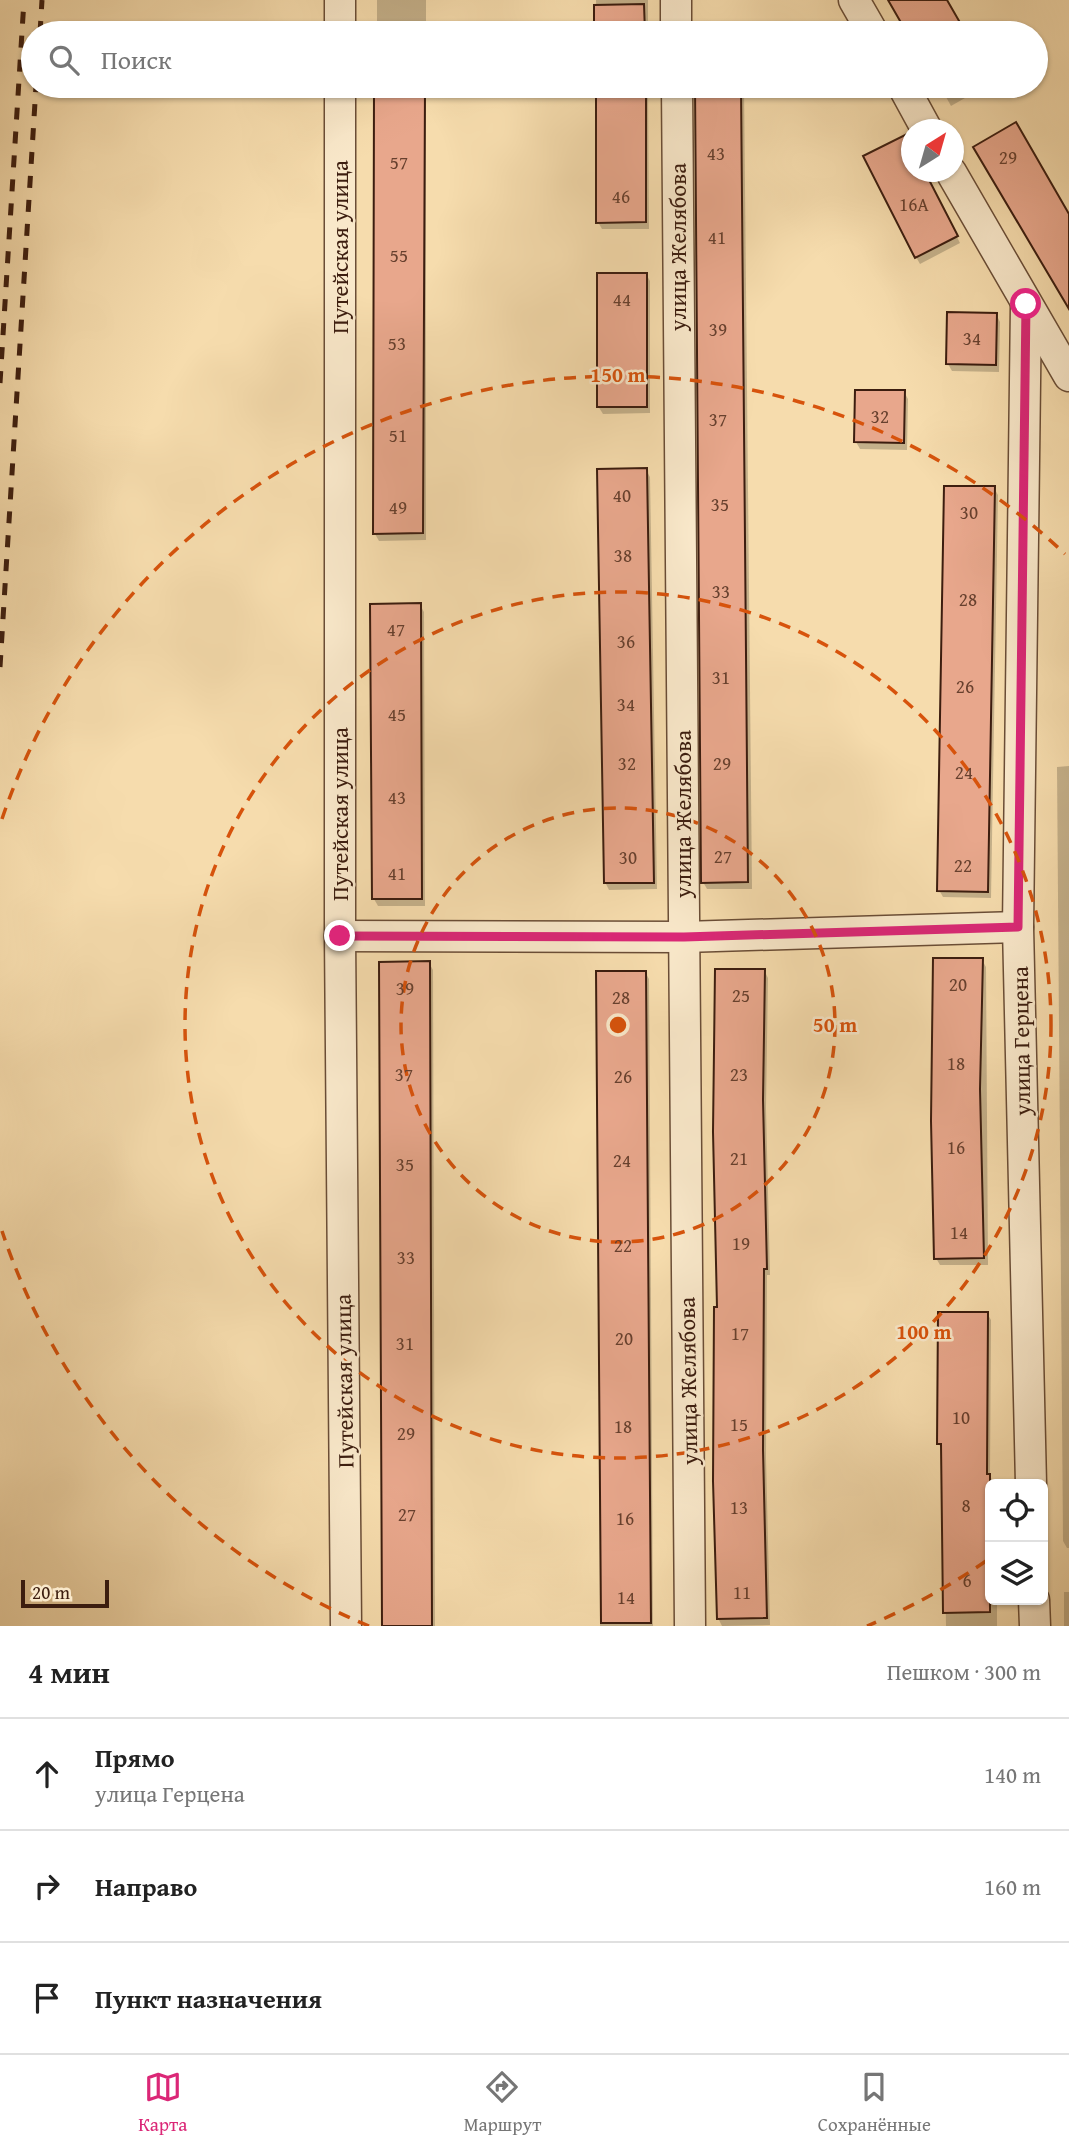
<!DOCTYPE html>
<html lang="ru">
<meta charset="utf-8">
<style>
:root{--surface:#fff;--page:#f6f6f6;--text:#222;--muted:#767676;--line:#e0e0e0;--accent:#db2777}
body{margin:0;font-family:"Gentium Book Plus",serif;background:var(--page);color:var(--text)}
.controls{position:absolute;right:21px;bottom:21px;display:grid;overflow:hidden;border-radius:10px;box-shadow:0 2px 5px #0004}
.controls button{width:63px;height:63px;display:grid;place-items:center;padding:0;border:0;border-bottom:2px solid var(--line);background:var(--surface);color:var(--text);font:35px sans-serif}
.compass{position:absolute;left:901px;top:119px;width:63px;height:63px;border-radius:50%;background:var(--surface);box-shadow:0 2px 5px #0004;rotate:37deg}
.scale{position:absolute;left:21px;bottom:18px;width:88px;box-sizing:border-box;padding-left:7px;border:4px solid #3c1d0f;border-top:0;font-size:19px;line-height:24px;white-space:nowrap;color:#3c1d0f;-webkit-text-stroke:5px #f9e8ca;paint-order:stroke}
.stop{position:absolute;width:21px;height:21px;margin:-16px;border:5px solid #db2777;border-radius:50%;background:#fff}
.stop.end{background:#db2777;border-color:#fff;box-shadow:0 2px 7px #0008}
.list{margin:0;padding:0;list-style:none}
h2{display:flex;justify-content:space-between;align-items:center;height:91px;margin:0;padding:0 28px;font-size:30px}
h2 small{font-size:23px;font-weight:400;color:var(--muted)}
.list li{display:grid;grid-template-columns:46px 1fr auto;gap:21px;align-items:center;box-sizing:border-box;height:112px;padding:0 28px;border-top:2px solid var(--line)}
.list b{display:block;font-size:26px;white-space:nowrap}
.list p{margin:0;font-size:23px;white-space:nowrap;color:var(--muted)}
.list em{font-size:23px;font-style:normal;color:var(--muted)}
.icon{flex:none;width:38px;height:38px;fill:none;stroke:currentColor;stroke-width:2;stroke-linecap:round;stroke-linejoin:round}
.map{position:relative;flex:none;width:1069px;height:1626px;overflow:hidden}
.search{position:absolute;background:var(--surface);box-shadow:0 2px 5px #0004;left:21px;right:21px;top:21px;height:77px;display:flex;align-items:center;gap:18px;box-sizing:border-box;padding:0 24px;border-radius:38px;color:var(--muted);font-size:26px}
.sheet{height:427px;background:var(--surface)}
nav{display:flex;justify-content:space-around;align-items:center;box-sizing:border-box;height:98px;border-top:2px solid var(--line);background:var(--surface);font-size:19px;color:var(--muted)}
nav a{display:grid;justify-items:center;gap:4px}
nav .on{color:var(--accent)}
.map>svg:first-child{display:block}
.shadow{fill:#0003}
.building{fill:#e8a78c;stroke:#3c1d0f;stroke-width:2}
.lines{fill:none;stroke-linecap:round;stroke-linejoin:round}
.minor-casing{stroke:#6a4d36;stroke-width:33}
.minor{stroke:#f9e8ca;stroke-width:30}
.rail{stroke:#3c1d0f;stroke-width:5;stroke-dasharray:12 12;stroke-linecap:butt}
.route{stroke:#db2777;stroke-width:9}
.ring{fill:none;stroke:#d7530c;stroke-width:3.5;stroke-dasharray:12 9}
.labels{text-anchor:middle;stroke-width:5;stroke-linejoin:round;paint-order:stroke}
.number-label{font-size:19px;fill:#67402e}
.street-label{font-size:23px;fill:#3c1d0f;stroke:#f9e8ca}
.centre{fill:#d7530c;stroke:#f9e8ca;stroke-width:3.5}
.ring-label{font-size:21px;text-anchor:middle;font-weight:bold;fill:#d7530c;stroke:#f9e8ca;stroke-width:5;stroke-linejoin:round;paint-order:stroke}
</style>
<div class="map">
<svg width="1069" height="1626" viewBox="0 0 1069 1626">
<rect width="100%" height="100%" fill="#f6dcad"/>
<filter id="stains"><feTurbulence type="fractalNoise" baseFrequency=".00286" numOctaves="4"/><feColorMatrix values="0 0 0 0 .2 0 0 0 0 .09 0 0 0 0 .02 0 0 0 .5 -.17"/></filter>
<radialGradient id="worn" r=".72"><stop offset=".6" stop-color="#630" stop-opacity="0"/><stop offset="1" stop-color="#630" stop-opacity=".3"/></radialGradient>
<g class="shadow">
<rect x="377" y="0" width="49" height="33"/>
<path d="M596,0h52v33h-51z"/>
<path d="M377,86h49v454l-47,1 -4,-7z"/>
<path d="M597,86h51l1,143h-47l-4,-7z"/>
<path d="M696,86h48l8,803h-45l-4,-7z"/>
<path d="M940,86h46l-35,20z"/>
<path d="M905,137l7,11v24h12l36,71 -40,21 -4,-7z"/>
<path d="M646,274l4,7v132l-47,1 -5,-8z"/>
<path d="M996,314l4,8 -1,50 -47,-1 -4,-7z"/>
<path d="M904,392l4,7 -1,51 -47,-1 -4,-7z"/>
<path d="M646,470l4,7 7,412 -48,1 -4,-8z"/>
<path d="M994,488l4,7 -7,403 -48,-1 -4,-7z"/>
<path d="M420,605l4,7 1,294h-47l-4,-7z"/>
<path d="M1069,766v782h-2l-4,-7 -6,-774z"/>
<path d="M982,960l4,7 2,298h-48l-4,-7z"/>
<path d="M429,963l4,7 2,656h-51z"/>
<path d="M764,970l4,8 -2,130 4,167h-3l-1,183 4,167 -48,1 -4,-8 1,-309z"/>
<path d="M645,972l4,7 4,647h-53l-2,-653z"/>
<path d="M987,1313l4,7 -1,156 4,8h-4v116h7v26h-51l-3,-176 -5,-7z"/>
<rect x="1064" y="1592" width="5" height="34"/>
</g>
<g class="building">
<path d="M888,0h59l19,33h-59z"/>
<path d="M644,4l1,29h-51v-28z"/>
<path d="M374,86h51l-2,447 -50,1z"/>
<path d="M596,86h50v136l-50,1z"/>
<path d="M695,86h46l7,796 -47,1z"/>
<path d="M1016,122l53,92v95l-96,-162z"/>
<path d="M909,133l3,39h13l33,64 -43,22 -52,-102z"/>
<rect x="597" y="273" width="50" height="134"/>
<path d="M947,312l50,1 -1,52 -50,-1z"/>
<path d="M855,390h50l-1,53 -50,-1z"/>
<path d="M647,468l7,415h-50l-7,-414z"/>
<path d="M944,486h51l-7,406 -51,-1z"/>
<path d="M421,603l1,296h-50l-2,-295z"/>
<path d="M933,958h50l-3,131 4,169 -50,1 -3,-138z"/>
<path d="M430,961l2,665h-50l-3,-664z"/>
<path d="M715,969h50l-2,131 4,169h-3l-1,181 4,168 -50,1 -4,-138 1,-174h3l-4,-175z"/>
<path d="M596,971h50l5,652h-50z"/>
<path d="M938,1312h50l-1,162h3v138l-47,1 -2,-169h-4z"/>
</g>
<g class="lines">
<g class="minor-casing">
<g id="minor">
<path d="M676,0v33"/>
<path d="M854,0l19,33"/>
<path d="M340,33v-33"/>
<path d="M340,86v850l6,690"/>
<path d="M677,86l13,1540"/>
<path d="M903,86l24,44"/>
<path d="M951,172l118,204"/>
<path d="M1026,304l-8,623 13,557"/>
<path d="M340,936l344,1 334,-10"/>
<path d="M1034,1600l1,26"/>
</g>
</g>
<use href="#minor" class="minor"/>
<g class="rail">
<path d="M40,33l2,-33"/>
<path d="M0,383l24,-383"/>
<path d="M0,667l36,-581"/>
</g>
</g>
<g class="lines">
<path class="route" d="M340,936l344,1 334,-10 8,-623"/>
</g>
<g class="ring">
<circle cx="618" cy="1025" r="217"/>
<circle cx="618" cy="1025" r="433"/>
<path d="M986 1561A650 650 0 0 1 867 1626M369 1626A650 650 0 0 1 2 1231M2 819A650 650 0 0 1 1065 554"/>
</g>
<g class="labels">
<g class="number-label">
<text x="716" y="160">43</text>
<text x="1008" y="164">29</text>
<text x="399" y="169">57</text>
<text x="621" y="203">46</text>
<text x="914" y="211">16А</text>
<text x="717" y="244">41</text>
<text x="399" y="262">55</text>
<text x="622" y="306">44</text>
<text x="718" y="336">39</text>
<text x="972" y="345">34</text>
<text x="397" y="350">53</text>
<text x="880" y="423">32</text>
<text x="718" y="426">37</text>
<text x="398" y="442">51</text>
<text x="622" y="502">40</text>
<text x="720" y="511">35</text>
<text x="398" y="514">49</text>
<text x="969" y="519">30</text>
<text x="623" y="562">38</text>
<text x="721" y="598">33</text>
<text x="968" y="606">28</text>
<text x="396" y="636">47</text>
<text x="626" y="648">36</text>
<text x="721" y="684">31</text>
<text x="965" y="693">26</text>
<text x="626" y="711">34</text>
<text x="397" y="721">45</text>
<text x="627" y="770">32</text>
<text x="722" y="770">29</text>
<text x="964" y="779">24</text>
<text x="397" y="804">43</text>
<text x="723" y="863">27</text>
<text x="628" y="864">30</text>
<text x="963" y="872">22</text>
<text x="397" y="880">41</text>
<text x="958" y="991">20</text>
<text x="405" y="995">39</text>
<text x="741" y="1002">25</text>
<text x="621" y="1004">28</text>
<text x="956" y="1070">18</text>
<text x="404" y="1081">37</text>
<text x="739" y="1081">23</text>
<text x="623" y="1083">26</text>
<text x="956" y="1154">16</text>
<text x="739" y="1165">21</text>
<text x="622" y="1167">24</text>
<text x="405" y="1171">35</text>
<text x="959" y="1239">14</text>
<text x="741" y="1250">19</text>
<text x="623" y="1252">22</text>
<text x="406" y="1264">33</text>
<text x="740" y="1340">17</text>
<text x="624" y="1345">20</text>
<text x="405" y="1350">31</text>
<text x="961" y="1424">10</text>
<text x="739" y="1431">15</text>
<text x="623" y="1433">18</text>
<text x="406" y="1440">29</text>
<text x="966" y="1512">8</text>
<text x="739" y="1514">13</text>
<text x="407" y="1521">27</text>
<text x="625" y="1525">16</text>
<text x="967" y="1587">6</text>
<text x="742" y="1599">11</text>
<text x="626" y="1604">14</text>
</g>
<g class="street-label">
<text transform="translate(340 247) rotate(-90)" y="8">Путейская улица</text>
<text transform="translate(678 247) rotate(-90)" y="8">улица Желябова</text>
<text transform="translate(340 814) rotate(-90)" y="8">Путейская улица</text>
<text transform="translate(683 814) rotate(-90)" y="8">улица Желябова</text>
<text transform="translate(1021 1041) rotate(-91)" y="8">улица Герцена</text>
<text transform="translate(344 1381) rotate(-91)" y="8">Путейская улица</text>
<text transform="translate(688 1381) rotate(-91)" y="8">улица Желябова</text>
</g>
</g>
<circle cx="618" cy="1025" r="10" class="centre"/>
<g class="ring-label">
<text x="618" y="382">150 m</text>
<text x="835" y="1032">50 m</text>
<text x="924" y="1339">100 m</text>
</g>
<rect width="100%" height="100%" filter="url(#stains)"/>
<rect width="100%" height="100%" fill="url(#worn)"/>
</svg>
<div class="controls">
<button><svg class="icon" aria-label="locate" viewBox="0 0 24 24"><circle cx="12" cy="12" r="6"/><path d="M12 2v4M12 18v4M2 12h4M18 12h4"/></svg></button>
<button><svg class="icon" aria-label="layers" viewBox="0 0 24 24"><path d="M12 4l9 5-9 5-9-5zM3 14l9 5 9-5"/></svg></button>
</div>
<svg class="compass" viewBox="-18 -18 36 36"><path d="M0-13l5 13h-10z" fill="#e53935"/><path d="M0 13l5-13h-10z" fill="#767676"/></svg>
<div class="scale">20 m</div>
<div class="stop" style="left:1026px;top:304px"></div>
<div class="stop end" style="left:340px;top:936px"></div>
<div class="search"><svg class="icon" aria-label="search" viewBox="0 0 24 24"><circle cx="10" cy="10" r="6"/><path d="M15 15l6 6"/></svg>Поиск</div>
</div>
<section class="sheet">
<h2>4 мин<small>Пешком · 300 m</small></h2>
<ul class="list">
<li><svg class="icon" aria-label="ahead" viewBox="0 0 24 24"><path d="M12 20V5M6 11l6-6 6 6"/></svg><div><b>Прямо</b><p>улица Герцена</p></div><em>140 m</em></li>
<li><svg class="icon" aria-label="right" viewBox="0 0 24 24"><path d="M7 20v-9h11M14 6l5 5-5 5"/></svg><div><b>Направо</b></div><em>160 m</em></li>
<li><svg class="icon" aria-label="arrive" viewBox="0 0 24 24"><path d="M6 21V4h12l-3 4 3 4H6"/></svg><div><b>Пункт назначения</b></div></li>
</ul>
</section>
<nav>
<a class="on"><svg class="icon" aria-label="map" viewBox="0 0 24 24"><path d="M3 6l6-2 6 2 6-2v14l-6 2-6-2-6 2zM9 4v14M15 6v14"/></svg>Карта</a>
<a><svg class="icon" aria-label="directions" viewBox="0 0 24 24"><path d="M12 3l9 9-9 9-9-9zM9 14v-3h6M13 9l2 2-2 2"/></svg>Маршрут</a>
<a><svg class="icon" aria-label="saved" viewBox="0 0 24 24"><path d="M7 4h10v16l-5-4-5 4z"/></svg>Сохранённые</a>
</nav>
